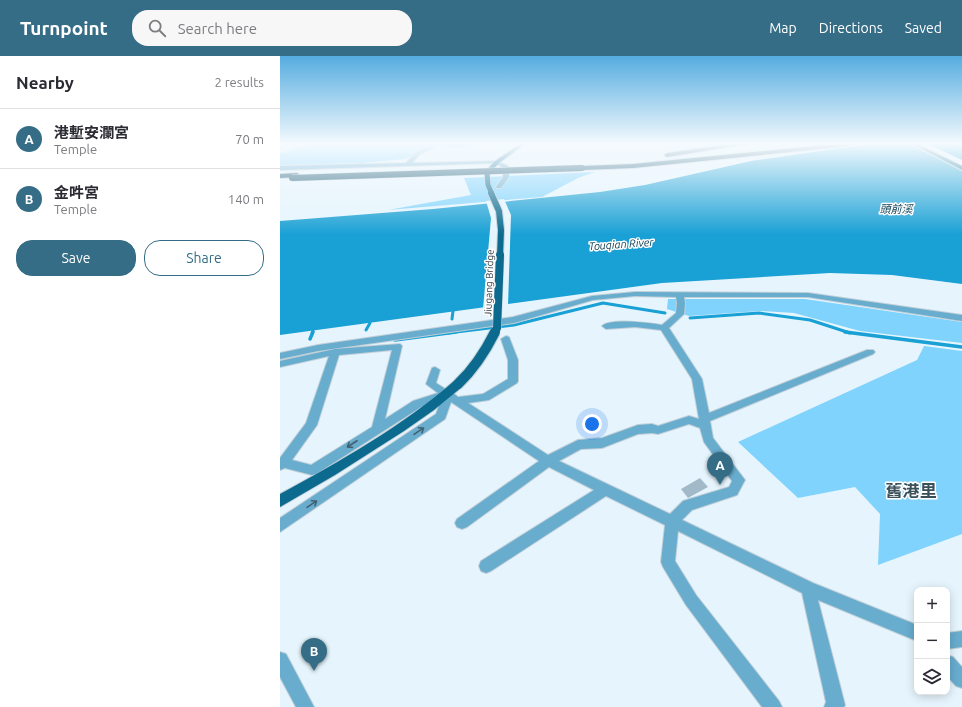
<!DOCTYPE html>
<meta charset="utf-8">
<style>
:root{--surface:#fff;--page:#f7f7f7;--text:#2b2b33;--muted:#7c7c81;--line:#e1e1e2;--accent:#356d87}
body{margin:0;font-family:Ubuntu,"Noto Sans TC",sans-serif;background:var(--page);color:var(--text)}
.controls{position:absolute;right:12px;bottom:12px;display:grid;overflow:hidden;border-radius:8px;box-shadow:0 2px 10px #0003}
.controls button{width:36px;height:36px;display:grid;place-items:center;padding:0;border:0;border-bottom:1px solid var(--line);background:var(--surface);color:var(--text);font:20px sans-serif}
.you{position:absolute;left:312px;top:368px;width:14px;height:14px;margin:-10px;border:3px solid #fff;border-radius:50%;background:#1a73e8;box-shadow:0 0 0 6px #1a73e833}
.badge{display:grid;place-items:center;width:26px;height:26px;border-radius:50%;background:var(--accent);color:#fff;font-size:13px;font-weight:700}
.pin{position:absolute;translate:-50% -33px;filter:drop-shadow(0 1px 2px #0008)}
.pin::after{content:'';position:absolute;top:21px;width:14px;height:12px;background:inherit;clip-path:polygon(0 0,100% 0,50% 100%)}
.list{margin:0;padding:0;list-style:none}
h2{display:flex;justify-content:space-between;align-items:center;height:52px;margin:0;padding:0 16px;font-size:17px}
h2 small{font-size:13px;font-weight:400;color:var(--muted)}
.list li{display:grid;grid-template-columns:26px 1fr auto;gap:12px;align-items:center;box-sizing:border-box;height:60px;padding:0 16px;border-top:1px solid var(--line)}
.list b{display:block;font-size:15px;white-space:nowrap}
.list p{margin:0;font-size:13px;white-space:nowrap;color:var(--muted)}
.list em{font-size:13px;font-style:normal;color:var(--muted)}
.actions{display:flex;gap:8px;padding:12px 16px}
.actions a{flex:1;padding:9px 0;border:1px solid var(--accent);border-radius:16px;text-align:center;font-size:14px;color:var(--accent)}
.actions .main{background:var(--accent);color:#fff}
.icon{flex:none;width:22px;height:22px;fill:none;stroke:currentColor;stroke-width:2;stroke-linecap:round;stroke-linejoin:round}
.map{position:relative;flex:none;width:682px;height:651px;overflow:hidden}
header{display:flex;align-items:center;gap:24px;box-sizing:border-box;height:56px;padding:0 20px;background:var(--accent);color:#fff}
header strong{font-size:19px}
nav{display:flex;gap:22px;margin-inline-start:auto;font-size:14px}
.search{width:280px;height:36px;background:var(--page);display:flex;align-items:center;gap:10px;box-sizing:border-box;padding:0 14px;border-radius:16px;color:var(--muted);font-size:15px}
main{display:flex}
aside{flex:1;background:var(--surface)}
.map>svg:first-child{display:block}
.green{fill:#80d3fc}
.water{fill:#19a0d4}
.pier{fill:#e6f5fd}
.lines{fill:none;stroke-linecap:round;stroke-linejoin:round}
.stream-far1{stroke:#19a0d4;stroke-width:3}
.stream{stroke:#19a0d4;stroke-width:3.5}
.building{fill:#a2bac7}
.minor-casing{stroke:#c1cfd7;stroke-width:2}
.major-casing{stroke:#c1cfd7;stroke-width:2}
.highway-casing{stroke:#c1cfd7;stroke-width:2}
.minor{fill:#68acce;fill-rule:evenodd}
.major{fill:#0b6a8e;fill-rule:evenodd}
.highway{fill:#10516c;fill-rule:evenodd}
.major-bridge-far3-casing{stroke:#c1cfd7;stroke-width:6;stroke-linecap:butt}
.major-bridge-far2-casing{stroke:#c1cfd7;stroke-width:8;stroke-linecap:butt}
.major-bridge-far1-casing{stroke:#c1cfd7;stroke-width:9;stroke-linecap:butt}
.major-bridge-casing{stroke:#c1cfd7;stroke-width:12;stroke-linecap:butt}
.highway-bridge-casing{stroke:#c1cfd7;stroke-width:7;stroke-linecap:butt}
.major-bridge-far3{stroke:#0b6a8e;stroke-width:5}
.major-bridge-far2{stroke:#0b6a8e;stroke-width:6}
.major-bridge-far1{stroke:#0b6a8e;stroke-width:8}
.major-bridge{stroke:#0b6a8e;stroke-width:10}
.highway-bridge{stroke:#10516c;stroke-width:6}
.oneway{stroke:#426170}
.labels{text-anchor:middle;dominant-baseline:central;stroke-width:3;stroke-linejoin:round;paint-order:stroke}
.far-street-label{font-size:10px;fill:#2e383e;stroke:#fff}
.far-water-label{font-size:11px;font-style:italic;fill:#0d4056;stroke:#fff}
.near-quarter-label{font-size:17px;font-weight:bold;fill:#3a505b;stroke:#fff}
</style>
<header>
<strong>Turnpoint</strong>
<div class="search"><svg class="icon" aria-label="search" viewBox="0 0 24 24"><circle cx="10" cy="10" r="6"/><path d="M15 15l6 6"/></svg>Search here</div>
<nav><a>Map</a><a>Directions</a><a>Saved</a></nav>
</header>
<main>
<aside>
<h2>Nearby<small>2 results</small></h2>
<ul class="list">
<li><span class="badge">A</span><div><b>港塹安瀾宮</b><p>Temple</p></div><em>70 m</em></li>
<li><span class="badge">B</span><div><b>金吽宮</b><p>Temple</p></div><em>140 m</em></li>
</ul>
<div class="actions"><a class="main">Save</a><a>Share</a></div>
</aside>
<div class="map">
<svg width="682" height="651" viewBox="0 0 682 651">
<rect width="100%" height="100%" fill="#e6f5fd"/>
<g class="green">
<polygon points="32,88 196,88 179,92 158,90 125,103 82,107 0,109 0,97"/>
<polygon points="315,116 298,122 262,141 108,154 191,139 184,122"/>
<polygon points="388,243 525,243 682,266 682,287 580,275 514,257 480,255 409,260 387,253"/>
<polygon points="644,290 682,295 682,478 598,509 600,458 575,431 518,442 458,386 637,304"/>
</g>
<polygon class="water" points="588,88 682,88 682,228 612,219 550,217 382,227 0,279 0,165 153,153 320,136 365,129 471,105"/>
<g class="pier">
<polygon points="629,88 648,88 682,104 682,114"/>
<polygon points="224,143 231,159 228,250 203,253 211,162 206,145"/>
</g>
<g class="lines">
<g class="stream-far1">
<polyline points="410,262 479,257 530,264 570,277"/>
<polyline points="172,263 173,255"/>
<polyline points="86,274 90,267"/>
<polyline points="32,277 33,275"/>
<polyline points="168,277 234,269 323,247 385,257"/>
</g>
<g class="stream">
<polyline points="565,276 682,291"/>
<polyline points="30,283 33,276"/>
<polyline points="115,284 176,276"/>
</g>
</g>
<polygon class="building" points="420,422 428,431 408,442 401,433"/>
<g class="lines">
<g class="minor-casing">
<g id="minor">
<polygon points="149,88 153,88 152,93 140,98 132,107 217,105 228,110 229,121 221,132 217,132 216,131 223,121 223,112 216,107 0,114 0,110 126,107 136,96 148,91"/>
<path d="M355 236 528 237 682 259V265L528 241H404L405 247 404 258 389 272 422 323 429 357 587 294H593L595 296 593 298 430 365 433 382 465 424 457 439 412 454 402 464 533 527 637 569V585L538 544 565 649 564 651H544L546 646 522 537 398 475 395 505 416 539 499 645 502 651H482L406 549 383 511 381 506 385 469 326 440 211 515 206 517 201 515 199 510 201 505 314 434 269 411 187 471 182 473 177 471 175 467 177 463 259 405 171 346 165 363 0 476V462L156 358 161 344 141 351 36 418 32 419 5 412 0 414V402L26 367 49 300 0 311V305L55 293 120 288 122 290 105 363 133 345 158 337 146 328 152 312 155 311 160 314 156 327 167 334H172L173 337 178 341 203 338 228 323V304L221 283 226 280 229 281 238 304V325L237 327 209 344 188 347 268 399 298 384 322 382 358 369 372 368 378 370 409 360 419 363 412 323 381 274 355 271 326 273 322 270C330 262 370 267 382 269L396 257 397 247 396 241 355 240 313 244 234 267 38 295 0 303V297L38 289 233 261 312 240ZM112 294 92 371 31 409 12 404 37 369 59 299ZM409 368 420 372 424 386 452 425 449 431 403 445 390 458 279 405 301 393 322 392 358 378 372 377 378 378Z"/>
<polygon points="682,575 682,591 667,593 667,577"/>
<polygon points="0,596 6,598 34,651 16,651 0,621"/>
<polygon points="667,599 673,601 682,611 682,632 676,630 667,620"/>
</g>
</g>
<g class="major-casing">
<g id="major">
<polygon points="240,88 245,88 219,107 209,118 205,118 205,116 215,105"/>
<polygon points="632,88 637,88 682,110 682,114"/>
<path d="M178 324 182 325 183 328 182 331 154 354 124 375 55 419 0 451V438C59 406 124 369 174 325Z"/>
</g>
</g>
<g class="highway-casing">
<g id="highway">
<polygon points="453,88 467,88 387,101 384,99 387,97"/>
<polygon points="554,88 572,88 569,90 353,112 302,114 299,112 302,110 353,108"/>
<polygon points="0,118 17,117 20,119 17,121 0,122"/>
</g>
</g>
<use href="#minor" class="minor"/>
<use href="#major" class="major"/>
<use href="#highway" class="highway"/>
<g class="major-bridge-far3-casing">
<polyline id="major-bridge-far3" points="207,117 208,129 212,138"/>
</g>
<g class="major-bridge-far2-casing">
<polyline id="major-bridge-far2" points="211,137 219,155 221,174 220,200"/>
</g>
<g class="major-bridge-far1-casing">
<polyline id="major-bridge-far1" points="214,277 217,272 220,199"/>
</g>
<g class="major-bridge-casing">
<path id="major-bridge" d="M178 328C194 313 205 296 215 276"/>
</g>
<g class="highway-bridge-casing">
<polyline id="highway-bridge" points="12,122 302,112"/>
</g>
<use href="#major-bridge-far3" class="major-bridge-far3"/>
<use href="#major-bridge-far2" class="major-bridge-far2"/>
<use href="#major-bridge-far1" class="major-bridge-far1"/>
<use href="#major-bridge" class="major-bridge"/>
<use href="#highway-bridge" class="highway-bridge"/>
</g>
<defs><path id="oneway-shaft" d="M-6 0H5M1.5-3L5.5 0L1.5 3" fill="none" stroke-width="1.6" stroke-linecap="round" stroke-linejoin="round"/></defs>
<g class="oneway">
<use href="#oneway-shaft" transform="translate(139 375) rotate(-34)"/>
<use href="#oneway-shaft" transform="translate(72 388) rotate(147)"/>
<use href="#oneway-shaft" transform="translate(32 448) rotate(-34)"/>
</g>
<linearGradient id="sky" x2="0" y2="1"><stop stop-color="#55ace0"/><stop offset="0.49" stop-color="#f4fafe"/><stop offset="1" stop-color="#f4fafe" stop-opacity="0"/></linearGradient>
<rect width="682" height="179" fill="url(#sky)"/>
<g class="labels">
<g class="far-street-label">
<text transform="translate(209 227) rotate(-88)">Jiugang Bridge</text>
</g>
<g class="far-water-label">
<text x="616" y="153">頭前溪</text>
<text transform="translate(341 188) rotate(-4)">Touqian River</text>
</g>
<g class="near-quarter-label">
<text x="631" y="434">舊港里</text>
</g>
</g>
</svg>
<div class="controls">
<button>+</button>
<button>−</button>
<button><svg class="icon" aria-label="layers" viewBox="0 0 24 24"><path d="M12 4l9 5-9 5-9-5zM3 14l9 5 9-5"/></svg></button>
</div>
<div class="you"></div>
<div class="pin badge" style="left:440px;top:429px">A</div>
<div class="pin badge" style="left:34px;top:615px">B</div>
</div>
</main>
